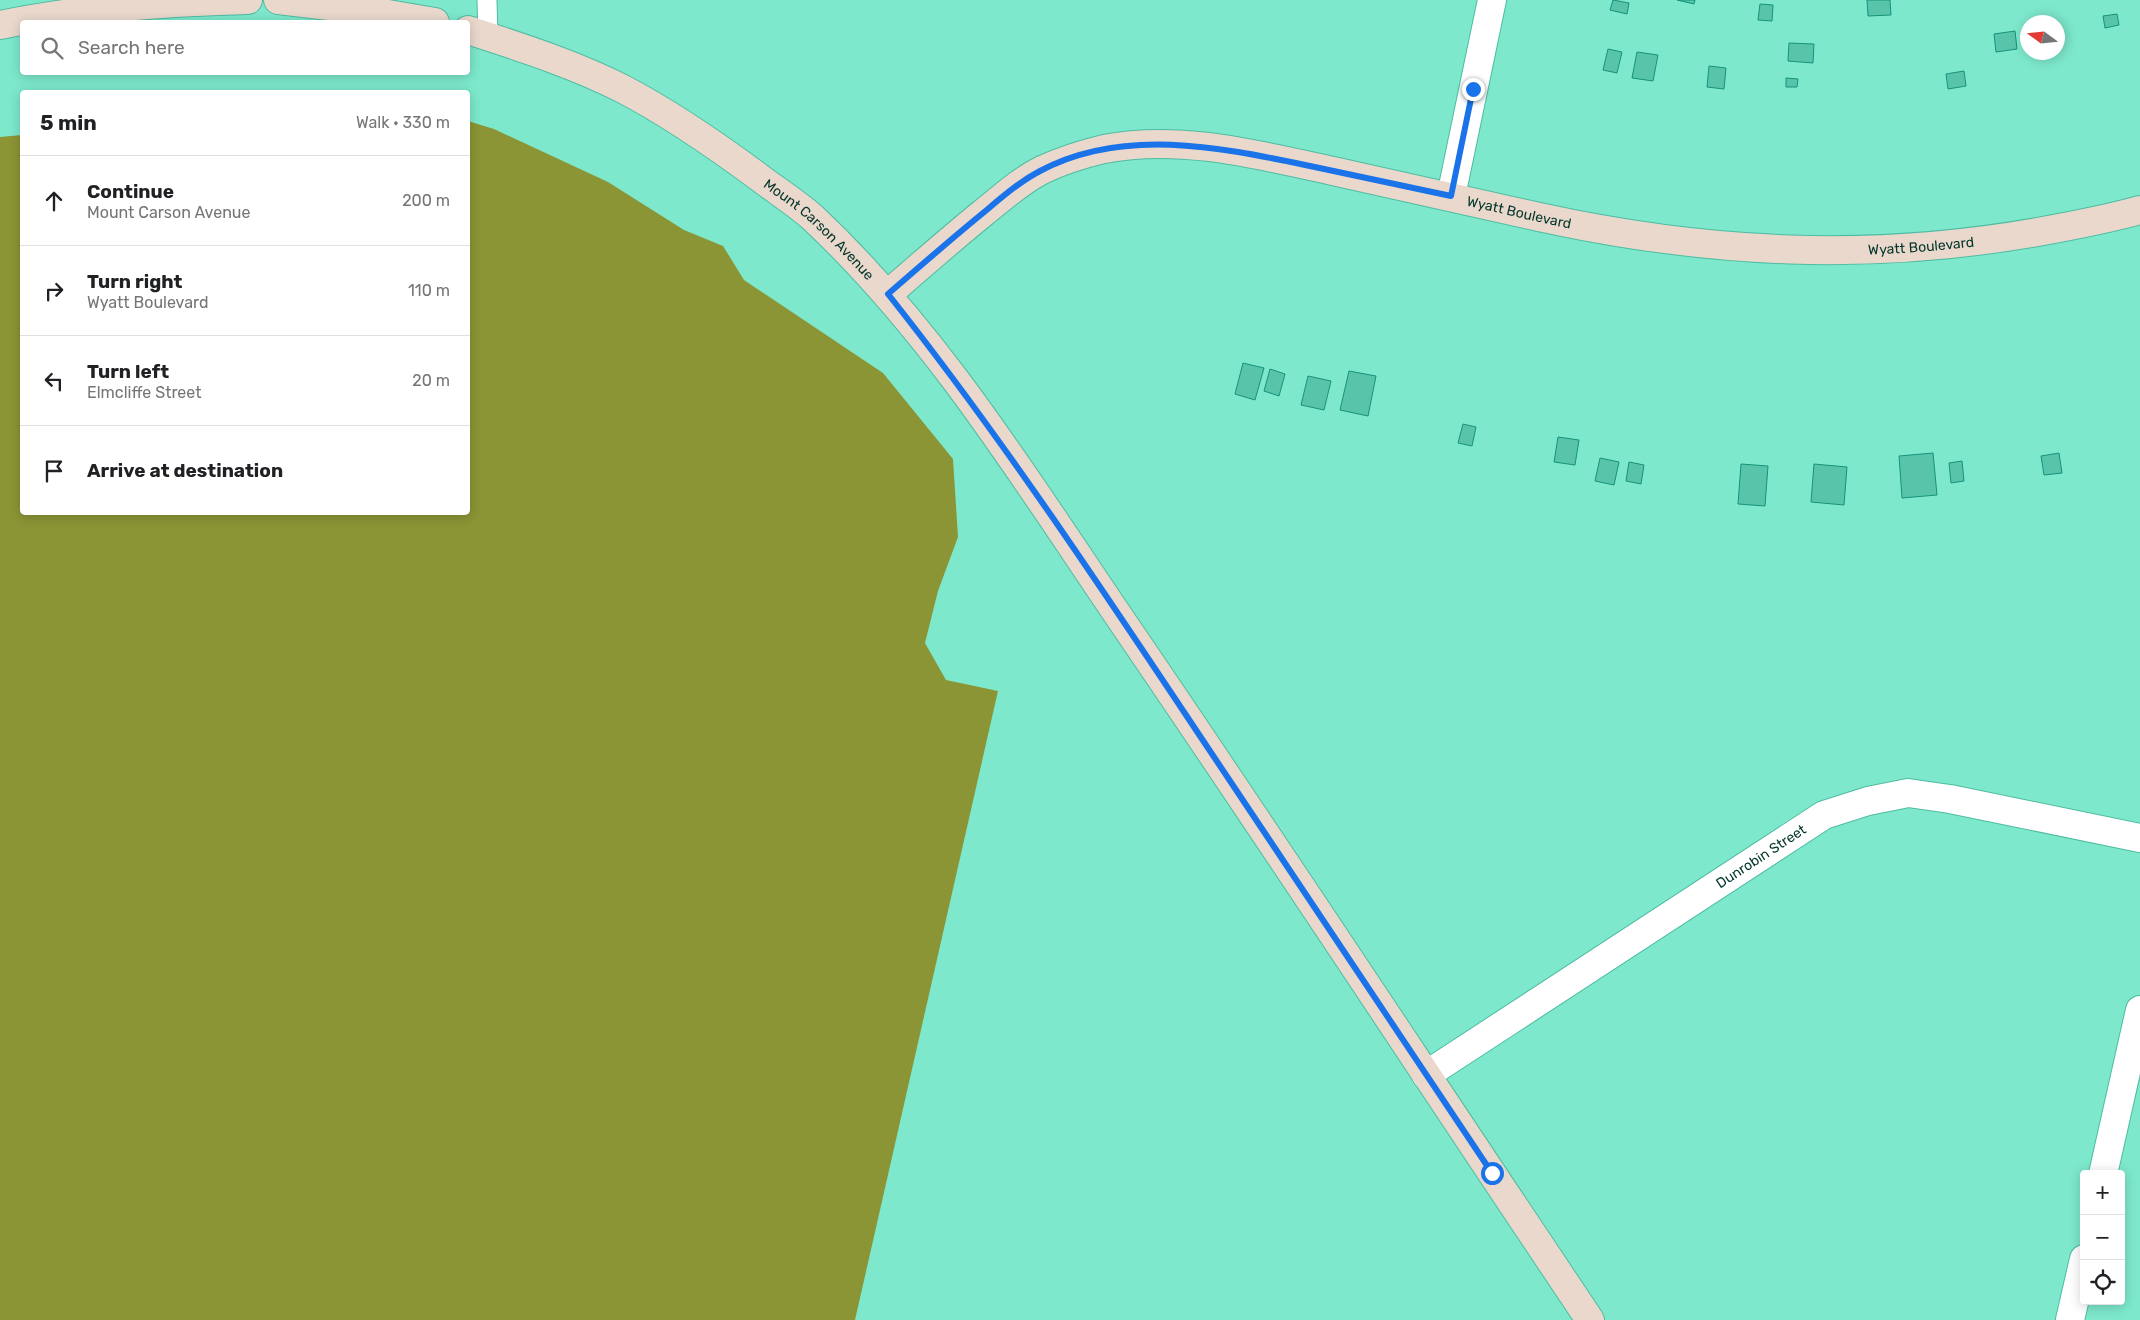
<!DOCTYPE html>
<meta charset="utf-8">
<style>
:root{--surface:#fff;--page:#f6f6f6;--text:#202124;--muted:#757577;--line:#e0e0e0}
body{margin:0;font-family:Rubik,sans-serif;background:var(--page);color:var(--text)}
.controls{position:absolute;right:15px;bottom:15px;display:grid;overflow:hidden;border-radius:5px;box-shadow:0 2px 12px #0003}
.controls button{width:45px;height:45px;display:grid;place-items:center;padding:0;border:0;border-bottom:1px solid var(--line);background:var(--surface);color:var(--text);font:25px sans-serif}
.compass{position:absolute;left:2020px;top:15px;width:45px;height:45px;border-radius:50%;background:var(--surface);box-shadow:0 2px 12px #0003;rotate:285deg}
.stop{position:absolute;width:15px;height:15px;margin:-11px;border:4px solid #1a73e8;border-radius:50%;background:#fff}
.stop.end{background:#1a73e8;border-color:#fff;box-shadow:0 1px 5px #0008}
.list{margin:0;padding:0;list-style:none}
h2{display:flex;justify-content:space-between;align-items:center;height:65px;margin:0;padding:0 20px;font-size:21px}
h2 small{font-size:16px;font-weight:400;color:var(--muted)}
.list li{display:grid;grid-template-columns:32px 1fr auto;gap:15px;align-items:center;box-sizing:border-box;height:90px;padding:0 20px;border-top:1px solid var(--line)}
.list b{display:block;font-size:19px;white-space:nowrap}
.list p{margin:0;font-size:16px;white-space:nowrap;color:var(--muted)}
.list em{font-size:16px;font-style:normal;color:var(--muted)}
.icon{flex:none;width:28px;height:28px;fill:none;stroke:currentColor;stroke-width:2;stroke-linecap:round;stroke-linejoin:round}
.map{position:relative;flex:none;width:2140px;height:1320px;overflow:hidden}
.search{position:absolute;background:var(--surface);box-shadow:0 2px 12px #0003;left:20px;top:20px;width:450px;height:55px;display:flex;align-items:center;gap:12px;box-sizing:border-box;padding:0 18px;border-radius:5px;color:var(--muted);font-size:19px}
.panel{position:absolute;background:var(--surface);box-shadow:0 2px 12px #0003;left:20px;top:90px;width:450px;height:425px;border-radius:5px}
.map>svg:first-child{display:block}
.forest{fill:#8b9535}
.building{fill:#58c4aa;stroke:#15937a}
.lines{fill:none;stroke-linecap:round;stroke-linejoin:round}
.lane-casing{stroke:#4ebca2;stroke-width:21}
.street-casing{stroke:#4ebca2;stroke-width:30}
.secondary-casing{stroke:#4ebca2;stroke-width:30}
.lane{stroke:#fff;stroke-width:19}
.street{stroke:#fff;stroke-width:28}
.secondary{stroke:#ead8cc;stroke-width:28}
.route{stroke:#1a73e8;stroke-width:6}
.labels{text-anchor:middle;dominant-baseline:central;stroke-width:4;stroke-linejoin:round;paint-order:stroke}
.street-label{font-size:14px;fill:#02352b;stroke:#7de8cc}
</style>
<div class="map">
<svg width="2140" height="1320" viewBox="0 0 2140 1320">
<rect width="100%" height="100%" fill="#7de8cc"/>
<g class="forest">
<polygon points="353,90 370,92 268,92"/>
<polygon points="468,121 494,129 608,182 684,230 723,246 744,280 883,373 953,459 958,537 938,591 925,643 946,680 998,691 855,1320 0,1320 0,137 22,135 22,512 468,512"/>
</g>
<g class="building">
<polygon points="1613,0 1629,3 1627,14 1610,10"/>
<polygon points="1677,0 1695,0 1694,4"/>
<polygon points="1867,0 1890,0 1891,15 1868,16"/>
<polygon points="1760,4 1773,5 1772,21 1758,20"/>
<polygon points="2117,14 2119,25 2105,28 2103,16"/>
<polygon points="2015,31 2017,49 1996,52 1994,34"/>
<polygon points="1789,43 1814,44 1813,63 1788,61"/>
<polygon points="1608,49 1622,52 1617,73 1603,70"/>
<polygon points="1637,52 1658,55 1653,81 1632,78"/>
<polygon points="1709,66 1726,68 1724,89 1707,87"/>
<polygon points="1964,71 1966,86 1948,89 1946,74"/>
<polygon points="1786,78 1798,79 1797,87 1786,87"/>
<polygon points="1243,363 1264,368 1255,400 1235,394"/>
<polygon points="1270,369 1285,374 1279,396 1264,391"/>
<polygon points="1349,371 1376,376 1368,416 1340,410"/>
<polygon points="1308,376 1331,381 1324,410 1301,405"/>
<polygon points="1463,424 1476,427 1472,446 1458,443"/>
<polygon points="1558,437 1579,440 1575,465 1554,462"/>
<polygon points="1933,453 1937,495 1902,498 1899,456"/>
<polygon points="2059,453 2062,473 2044,475 2041,456"/>
<polygon points="1600,458 1619,462 1614,485 1595,481"/>
<polygon points="1962,461 1964,481 1951,483 1949,463"/>
<polygon points="1629,462 1644,465 1641,484 1626,481"/>
<polygon points="1741,464 1768,466 1765,506 1738,504"/>
<polygon points="1814,464 1847,467 1844,505 1811,502"/>
</g>
<g class="lines">
<g class="lane-casing">
<polyline id="lane" points="487,0 488,37"/>
</g>
<g class="street-casing">
<g id="street">
<polyline points="1451,196 1492,0"/>
<path id="s1" d="M1426 1075 1824 815 1868 801 1908 793 1950 799 2140 838"/>
<polyline points="2103,1174 2140,1010"/>
<polyline points="2070,1320 2084,1259"/>
</g>
</g>
<g class="secondary-casing">
<g id="secondary">
<polyline points="278,0 364,10 435,22"/>
<path d="M0 25C82 8 165 2 248 0"/>
<path id="s2" d="M468 30C520 47 574 64 623 89 669 113 714 144 756 175 774 189 795 202 812 217 938 335 1029 485 1126 627 1283 857 1435 1089 1590 1320"/>
<path id="s3" d="M888 294C919 267 951 239 983 213 1002 198 1020 181 1042 170 1061 161 1083 154 1104 149 1180 134 1259 155 1333 171 1401 186 1470 201 1539 217 1708 254 1872 262 2043 231 2076 225 2108 219 2140 210"/>
</g>
</g>
<use href="#lane" class="lane"/>
<use href="#street" class="street"/>
<use href="#secondary" class="secondary"/>
</g>
<g class="lines">
<path class="route" d="M1473 89 1451 196C1404 186 1357 176 1310 166 1223 148 1124 126 1040 171 1019 182 1001 198 983 213 950 240 919 267 888 294 1000 435 1100 586 1200 736 1297 882 1395 1027 1492 1173"/>
</g>
<g class="labels">
<g class="street-label">
<text stroke="none"><textPath href="#s3" startOffset="686">Wyatt Boulevard</textPath></text>
<text stroke="none"><textPath href="#s2" startOffset="408">Mount Carson Avenue</textPath></text>
<text stroke="none"><textPath href="#s3" startOffset="1091">Wyatt Boulevard</textPath></text>
<text stroke="none"><textPath href="#s1" startOffset="400">Dunrobin Street</textPath></text>
</g>
</g>
</svg>
<div class="controls">
<button>+</button>
<button>−</button>
<button><svg class="icon" aria-label="locate" viewBox="0 0 24 24"><circle cx="12" cy="12" r="6"/><path d="M12 2v4M12 18v4M2 12h4M18 12h4"/></svg></button>
</div>
<svg class="compass" viewBox="-18 -18 36 36"><path d="M0-13l5 13h-10z" fill="#e53935"/><path d="M0 13l5-13h-10z" fill="#757577"/></svg>
<div class="stop" style="left:1492px;top:1173px"></div>
<div class="stop end" style="left:1473px;top:89px"></div>
<div class="search"><svg class="icon" aria-label="search" viewBox="0 0 24 24"><circle cx="10" cy="10" r="6"/><path d="M15 15l6 6"/></svg>Search here</div>
<section class="panel">
<h2>5 min<small>Walk · 330 m</small></h2>
<ul class="list">
<li><svg class="icon" aria-label="ahead" viewBox="0 0 24 24"><path d="M12 20V5M6 11l6-6 6 6"/></svg><div><b>Continue</b><p>Mount Carson Avenue</p></div><em>200 m</em></li>
<li><svg class="icon" aria-label="right" viewBox="0 0 24 24"><path d="M7 20v-9h11M14 6l5 5-5 5"/></svg><div><b>Turn right</b><p>Wyatt Boulevard</p></div><em>110 m</em></li>
<li><svg class="icon" aria-label="left" viewBox="0 0 24 24"><path d="M17 20v-9H6M10 6l-5 5 5 5"/></svg><div><b>Turn left</b><p>Elmcliffe Street</p></div><em>20 m</em></li>
<li><svg class="icon" aria-label="arrive" viewBox="0 0 24 24"><path d="M6 21V4h12l-3 4 3 4H6"/></svg><div><b>Arrive at destination</b></div></li>
</ul>
</section>
</div>
